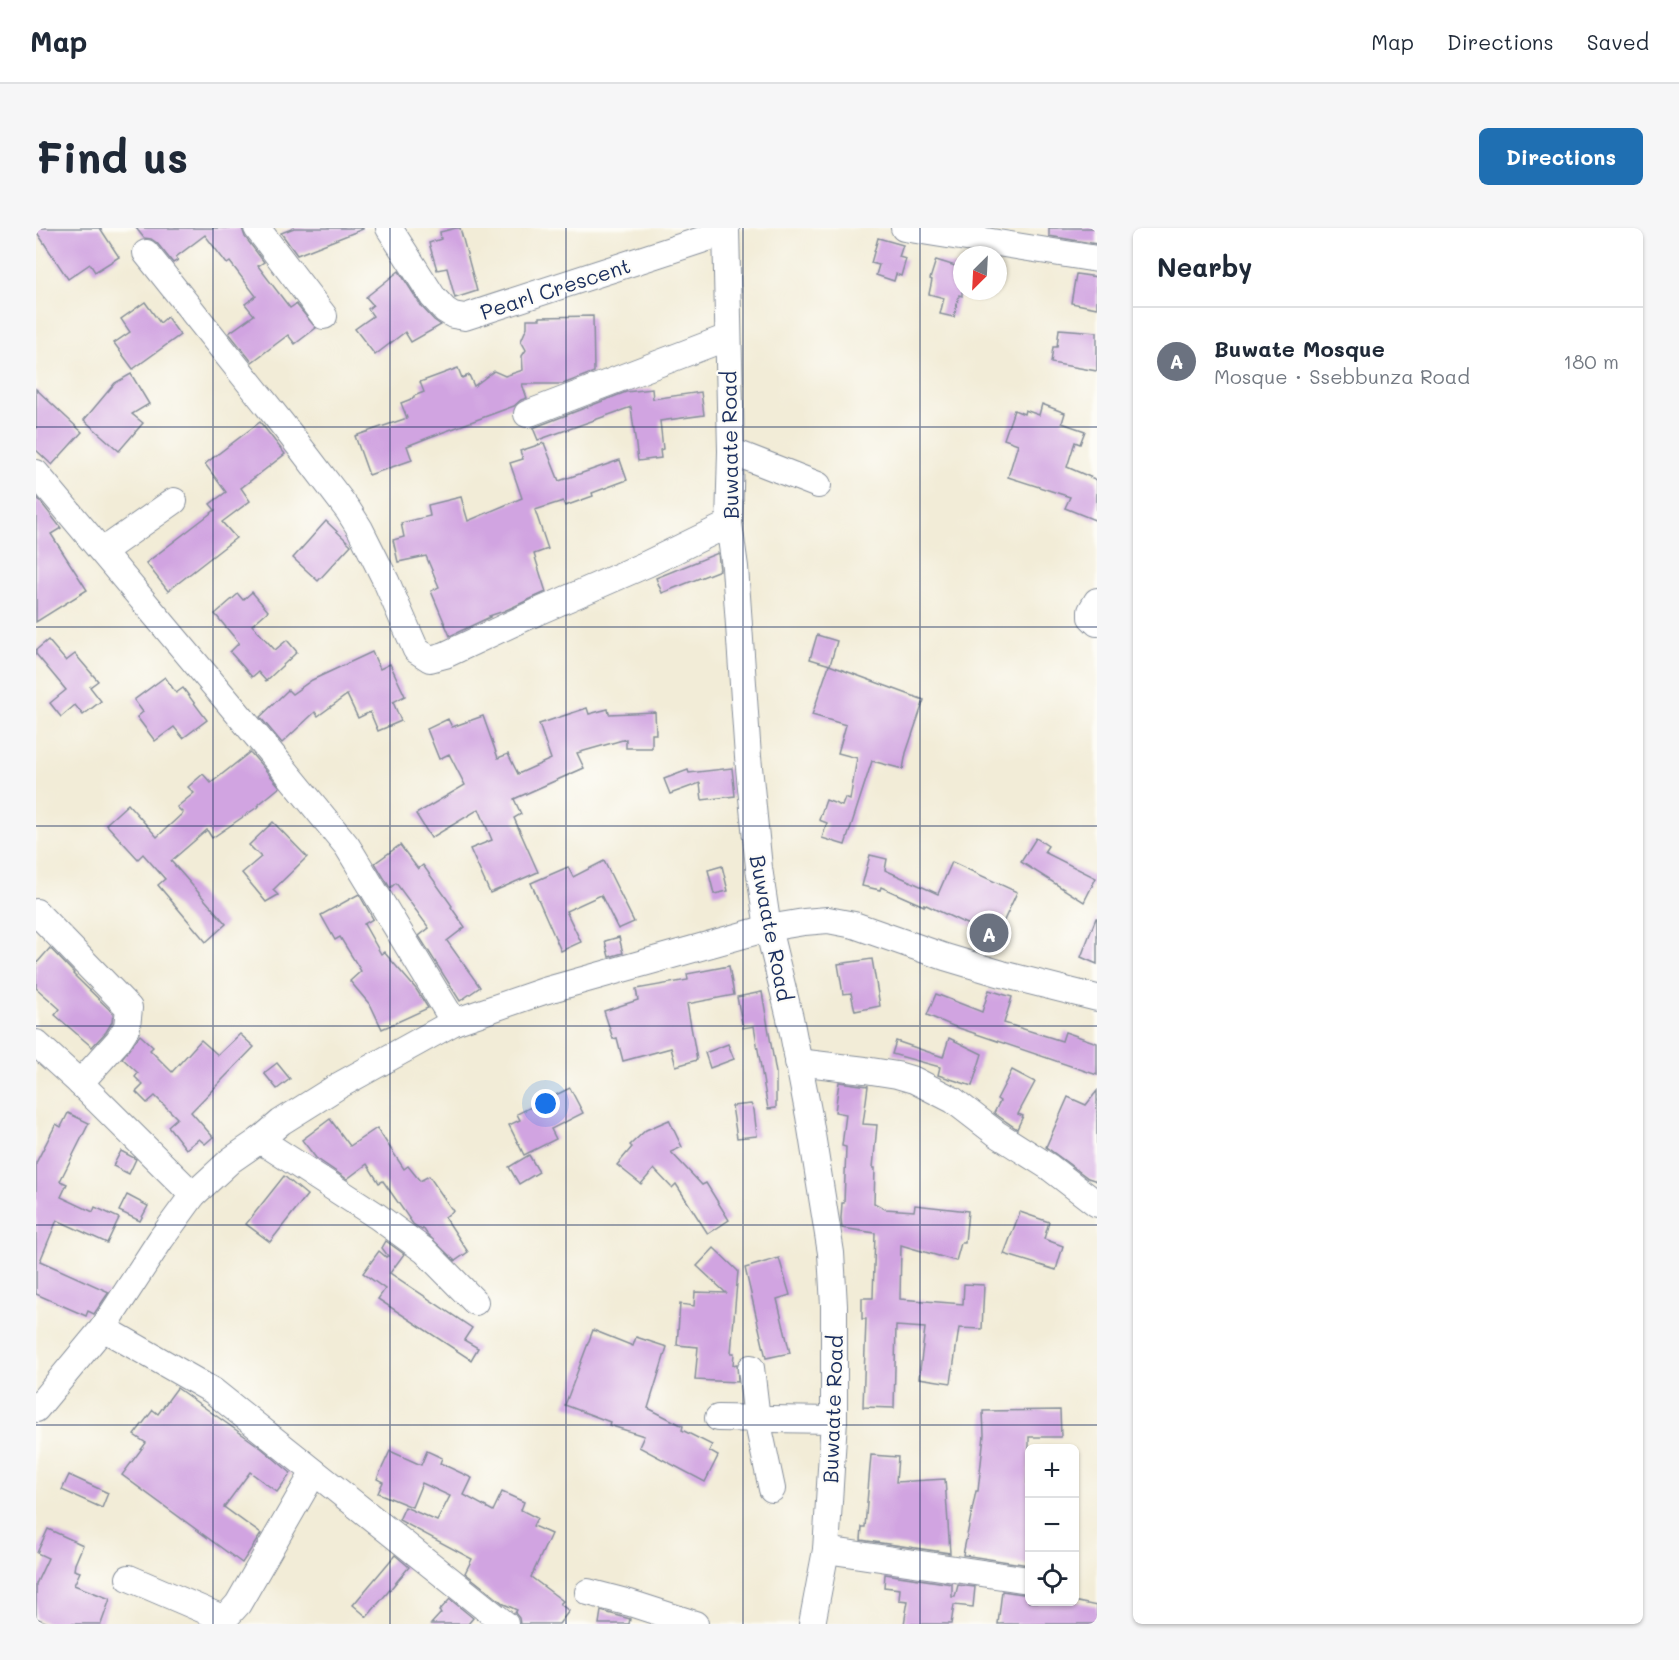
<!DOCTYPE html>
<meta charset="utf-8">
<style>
:root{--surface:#fff;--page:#f6f6f7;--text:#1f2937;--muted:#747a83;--line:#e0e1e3;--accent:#1f6fb2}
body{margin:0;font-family:Mali,sans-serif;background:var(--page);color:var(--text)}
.controls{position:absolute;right:18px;bottom:18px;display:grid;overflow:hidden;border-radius:9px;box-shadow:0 2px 4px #0004}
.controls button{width:54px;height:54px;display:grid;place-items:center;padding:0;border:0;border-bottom:2px solid var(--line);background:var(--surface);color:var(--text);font:30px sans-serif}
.compass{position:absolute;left:917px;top:18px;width:54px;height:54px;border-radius:50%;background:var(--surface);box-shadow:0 2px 4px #0004;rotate:204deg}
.you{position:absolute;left:510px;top:876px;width:21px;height:21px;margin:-15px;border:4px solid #fff;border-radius:50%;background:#1a73e8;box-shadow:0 0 0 9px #1a73e833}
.badge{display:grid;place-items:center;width:39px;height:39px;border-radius:50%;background:var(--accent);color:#fff;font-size:20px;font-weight:700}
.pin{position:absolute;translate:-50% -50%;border:3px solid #fff;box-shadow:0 2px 6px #0006}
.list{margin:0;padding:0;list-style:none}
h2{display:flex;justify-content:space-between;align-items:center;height:78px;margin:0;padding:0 24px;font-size:26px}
h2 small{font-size:20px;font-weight:400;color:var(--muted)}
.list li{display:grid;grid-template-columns:39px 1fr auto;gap:18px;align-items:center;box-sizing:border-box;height:108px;padding:0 24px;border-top:2px solid var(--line)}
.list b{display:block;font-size:22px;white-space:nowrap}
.list p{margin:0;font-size:20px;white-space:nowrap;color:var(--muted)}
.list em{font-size:20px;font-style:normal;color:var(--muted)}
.icon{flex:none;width:33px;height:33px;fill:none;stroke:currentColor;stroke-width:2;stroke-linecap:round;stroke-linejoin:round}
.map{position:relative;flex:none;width:1061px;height:1396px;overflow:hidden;border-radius:9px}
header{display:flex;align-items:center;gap:36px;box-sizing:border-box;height:84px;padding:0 30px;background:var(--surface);border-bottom:2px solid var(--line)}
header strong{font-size:28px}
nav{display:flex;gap:33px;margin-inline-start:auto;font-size:21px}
.intro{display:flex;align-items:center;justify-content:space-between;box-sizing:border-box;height:144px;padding:0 36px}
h1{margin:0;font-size:42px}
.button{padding:15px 27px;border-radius:9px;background:var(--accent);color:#fff;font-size:21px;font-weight:700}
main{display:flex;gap:36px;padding:0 36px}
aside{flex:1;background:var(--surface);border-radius:9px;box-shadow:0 2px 4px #0004}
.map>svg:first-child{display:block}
.building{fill:#d1a4e1}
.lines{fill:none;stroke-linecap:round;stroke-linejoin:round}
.minor-casing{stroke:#868e9a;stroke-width:28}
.minor{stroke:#fff;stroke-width:26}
.grid{fill:none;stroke:#1b2f5e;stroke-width:1.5;stroke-opacity:0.55}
.labels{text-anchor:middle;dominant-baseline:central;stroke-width:4.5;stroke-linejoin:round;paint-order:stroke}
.street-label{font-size:21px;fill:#1b2f5e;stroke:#fdfcf7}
</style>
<header>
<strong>Map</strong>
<nav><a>Map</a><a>Directions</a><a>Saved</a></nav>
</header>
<div class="intro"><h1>Find us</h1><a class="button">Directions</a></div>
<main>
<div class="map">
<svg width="1061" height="1396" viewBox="0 0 1061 1396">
<rect width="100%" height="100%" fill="#fdfcf7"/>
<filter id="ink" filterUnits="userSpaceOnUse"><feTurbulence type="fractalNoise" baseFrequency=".0167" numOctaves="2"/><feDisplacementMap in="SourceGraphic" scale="12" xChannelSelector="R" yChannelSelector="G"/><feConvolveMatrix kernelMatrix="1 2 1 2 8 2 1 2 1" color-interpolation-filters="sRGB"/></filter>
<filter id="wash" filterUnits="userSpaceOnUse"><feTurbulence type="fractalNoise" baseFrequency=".008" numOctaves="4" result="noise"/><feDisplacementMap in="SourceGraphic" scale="24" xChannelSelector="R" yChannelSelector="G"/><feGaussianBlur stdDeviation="1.35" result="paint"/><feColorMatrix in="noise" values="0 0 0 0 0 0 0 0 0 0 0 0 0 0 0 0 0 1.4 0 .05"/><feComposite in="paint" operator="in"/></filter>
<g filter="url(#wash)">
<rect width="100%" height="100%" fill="#f2ecd7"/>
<g id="blocks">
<g class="building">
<polygon points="0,0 64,0 83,29 59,44 54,36 32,51 0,3"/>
<polygon points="100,0 206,0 209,9 228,34 222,38 254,80 260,76 280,100 259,116 252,107 216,134 193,105 218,87 209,76 220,68 194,34 191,36 169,7 140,29 142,32 137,35 121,15 115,11 108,10"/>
<polygon points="258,0 327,0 327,1 261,27 245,5"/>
<polygon points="420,0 424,0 441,63 419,70 411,40 401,42 393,15 405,11 404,4"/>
<polygon points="1013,0 1061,0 1061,16 1013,8"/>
<polygon points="842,10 867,17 863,29 870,31 865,48 860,46 858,53 840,47 843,37 835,35"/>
<polygon points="900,32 926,40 926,68 923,67 918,89 904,86 908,70 893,66 896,52 894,51"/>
<polygon points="363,43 386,79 398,92 405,97 375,114 369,104 339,127 319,101 337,88 332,81 337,77 330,69"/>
<polygon points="1040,46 1061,49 1061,80 1035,75"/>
<polygon points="109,74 124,95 131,89 144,107 97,141 78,115 94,104 85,91"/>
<polygon points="557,88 558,144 527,156 486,156 491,170 485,172 478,178 394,209 371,218 376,232 333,247 319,208 371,190 365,175 378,170 378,168 388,164 384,154 422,140 426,150 433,147 438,158 458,143 469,148 487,142 486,128 490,122 485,113 491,99 491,91 504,91 504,89"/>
<polygon points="1023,101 1061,104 1061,143 1015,135 1017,119 1021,119"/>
<polygon points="95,146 113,176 96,186 107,195 83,223 48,192 79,155"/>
<polygon points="0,161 46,204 16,237 0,222"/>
<polygon points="616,161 617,171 665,164 668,187 624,193 627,221 624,222 625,230 602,233 595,179 502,212 497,200 590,164"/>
<polygon points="1006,176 1029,185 1026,195 1049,203 1044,216 1039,214 1031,239 1061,252 1061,293 1029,280 1034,269 972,249 982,216 968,211 978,182 988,186 989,182 1003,187"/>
<polygon points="224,194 249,226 205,260 214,273 186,294 200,310 132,363 110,335 179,282 174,276 190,264 169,236"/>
<polygon points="508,215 523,253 584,232 591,252 556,265 557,268 529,278 527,273 499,282 512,321 498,326 510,364 468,383 453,388 454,389 414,408 395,363 403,359 390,328 362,334 357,312 368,309 365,295 394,288 392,277 425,269 432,293 486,270 474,235 487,231 484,223"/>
<polygon points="0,268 25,300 15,306 51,362 0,394"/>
<polygon points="290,293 315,317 282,353 257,330"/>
<polygon points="682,325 684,342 626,365 620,350"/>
<polygon points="216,364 232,383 216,397 239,422 251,412 261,424 230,453 222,444 216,449 194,424 203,415 179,386 202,366 207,372"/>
<polygon points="781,407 801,413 794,437 774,431"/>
<polygon points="12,412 30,433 39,426 62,453 54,459 65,473 47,487 39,477 25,489 14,475 30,462 0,426 0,422"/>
<polygon points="336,424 344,441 354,436 369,468 357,474 365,493 342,503 334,484 322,490 311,467 282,488 279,484 246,515 224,489 252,462 256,466 276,452"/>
<polygon points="793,437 888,472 870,525 867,541 836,533 809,617 786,610 791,595 783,592 790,572 806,578 809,570 814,572 821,530 802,525 810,497 776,487"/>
<polygon points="129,449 140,465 147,460 171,492 147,510 138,499 119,513 101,489 107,484 98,472"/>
<polygon points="551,480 553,486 572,481 573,486 619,484 620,506 616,506 616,520 590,520 590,511 541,525 548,540 478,571 485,586 478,590 502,644 454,665 434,621 456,612 443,581 395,610 380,586 429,557 413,526 403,531 391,501 412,491 416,499 447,488 462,530 472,526 482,546 515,531 503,496"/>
<polygon points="214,524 244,559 222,577 223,578 176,610 171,602 135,633 190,696 170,714 122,657 129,651 107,626 102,631 70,596 92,576 121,609 147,585 141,579 158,565 152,559 167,546 175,555"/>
<polygon points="696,540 699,568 666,572 664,555 634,566 628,551 652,542 653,545"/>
<polygon points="237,594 271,629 237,662 242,667 230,674 206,645 225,629 213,617"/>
<polygon points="1000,610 1012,618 1008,624 1060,650 1048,674 985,634"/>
<polygon points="364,617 382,641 387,637 416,678 415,679 429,699 411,713 444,759 424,773 383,708 393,700 360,655 354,660 339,635"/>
<polygon points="834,627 851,631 849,642 902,666 916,634 981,664 960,710 888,676 888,678 845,659 844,662 826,658"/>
<polygon points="568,633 598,694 582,701 565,667 530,683 545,714 525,723 495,655 532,639 537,649"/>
<polygon points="686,638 692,663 678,666 672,642"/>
<polygon points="323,666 337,691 328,696 345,726 348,724 380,761 392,780 346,801 335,778 314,753 325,743 304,709 299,712 285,687"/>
<polygon points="1060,690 1061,690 1061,736 1045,729"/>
<polygon points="583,709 587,725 573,729 569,713"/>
<polygon points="14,720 38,745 37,746 77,785 76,794 70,804 56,819 19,787 24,781 0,760 0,736"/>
<polygon points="836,731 844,778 819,783 815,765 807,766 802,736"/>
<polygon points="693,738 698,767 651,776 661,832 640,838 635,820 587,833 581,810 577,811 568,783 602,772 600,761 652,752 651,746"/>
<polygon points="953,762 976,769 968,795 1026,813 1029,804 1061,815 1061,847 917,798 891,787 900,766 946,784"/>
<polygon points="726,764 740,845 740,880 732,881 718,798 707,800 701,769"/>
<polygon points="204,806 218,819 155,884 177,909 169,916 163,911 150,921 132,898 141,890 119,868 111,875 100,864 107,857 99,849 102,845 86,830 104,807 117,819 114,822 136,844 165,812 182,827"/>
<polygon points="913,810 946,826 936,858 902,847 904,839 856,826 860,813 907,829"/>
<polygon points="692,816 698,831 674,840 669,825"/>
<polygon points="241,835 254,851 241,861 228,845"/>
<polygon points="976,842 999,854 982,886 987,888 981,901 958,885 964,873 961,871"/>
<polygon points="803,854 832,858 827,896 841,897 837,940 839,940 838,975 849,981 878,983 879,977 932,983 929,1015 925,1015 920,1033 865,1017 864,1071 927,1076 928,1056 948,1057 946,1101 923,1100 915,1155 883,1150 889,1100 860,1098 858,1180 827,1179 830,1091 826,1091 826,1070 837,1070 839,1005 806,1000 805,990 806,975 808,975 810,919 806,918 810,886 799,884"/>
<polygon points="534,860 547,885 515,901 520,911 488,927 473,897 484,892 481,886"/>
<polygon points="1061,863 1061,953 1052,950 1010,919 1032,869 1050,877"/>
<polygon points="715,876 718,882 721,908 701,910 696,878"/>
<polygon points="32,885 53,895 24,953 31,956 25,969 57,984 59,979 83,990 71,1015 21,992 4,1033 73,1064 58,1086 52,1083 50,1088 0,1066 0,935 20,896 25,899"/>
<polygon points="294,891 314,918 341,900 368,941 372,938 384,953 393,948 417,983 409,989 432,1024 419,1033 391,1006 387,1000 386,1002 377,996 347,953 343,955 331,936 311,951 280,930 266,912"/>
<polygon points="633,892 646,919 635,924 666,957 670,955 693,992 672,1006 640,956 636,960 618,941 605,956 581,937 596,919 594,917 610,902"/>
<polygon points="85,923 100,931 93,946 77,938"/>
<polygon points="493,927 503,944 483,956 473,939"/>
<polygon points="248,948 271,967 234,1014 210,996"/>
<polygon points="91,967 112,978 104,993 83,983"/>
<polygon points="984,984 1013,994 1008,1011 1027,1018 1020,1042 968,1026"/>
<polygon points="350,1013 368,1026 354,1045 436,1100 428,1112 442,1120 435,1132 342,1071 349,1061 327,1045 343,1023 350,1029 352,1028 346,1020"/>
<polygon points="678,1020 702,1043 695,1125 698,1125 697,1137 701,1136 702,1154 659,1152 662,1119 641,1117 644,1076 658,1078 659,1064 690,1065 661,1038"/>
<polygon points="743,1030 754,1067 741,1071 754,1125 730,1130 709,1040"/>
<polygon points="557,1102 597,1118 600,1109 631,1119 612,1180 647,1198 646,1202 676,1217 673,1223 682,1228 669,1254 603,1219 608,1208 573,1197 574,1194 529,1177"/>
<polygon points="141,1160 224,1219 255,1245 241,1264 214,1244 188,1279 225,1306 206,1335 86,1247 110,1215 98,1207 117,1182 122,1186"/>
<polygon points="1024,1182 1025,1209 993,1209 993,1236 991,1255 993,1256 993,1337 927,1327 940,1263 942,1263 948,1207 947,1183"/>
<polygon points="354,1223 385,1237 391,1223 406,1230 404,1235 436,1250 428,1267 457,1283 466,1264 488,1274 485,1282 501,1290 497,1298 515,1306 495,1349 527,1373 524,1376 533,1383 523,1396 484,1396 483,1390 479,1385 481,1382 468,1376 429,1345 436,1331 363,1292 369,1279 401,1293 414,1268 386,1255 376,1279 342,1265 347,1254 341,1251"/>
<polygon points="835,1227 862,1229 860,1254 909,1251 914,1325 825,1312 826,1299 829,1299"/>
<polygon points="33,1247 72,1265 66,1280 26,1262"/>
<polygon points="12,1301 47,1317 39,1336 38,1342 44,1344 38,1357 74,1371 65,1396 14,1396 0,1390 0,1356 12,1330 1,1325"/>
<polygon points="359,1327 373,1339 331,1389 317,1377"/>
<polygon points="849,1346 916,1356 916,1369 919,1369 922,1357 939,1359 937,1379 918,1377 915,1396 868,1396 872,1373 863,1372 864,1361 848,1359"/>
<polygon points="966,1363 993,1367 993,1374 1042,1374 1061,1378 1061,1396 962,1396"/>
<polygon points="414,1371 437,1390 432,1396 395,1396 405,1385 403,1383"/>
<polygon points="565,1383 594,1391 593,1396 563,1396"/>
</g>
</g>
</g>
<g filter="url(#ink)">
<use href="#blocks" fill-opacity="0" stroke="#868e9a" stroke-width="1.5"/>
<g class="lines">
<g class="minor-casing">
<g id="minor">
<polyline points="221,0 288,88"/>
<polyline points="353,0 397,69 409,82 417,87 429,89 690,4"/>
<polyline points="690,0 695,223 693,296 699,339 712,529 723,640 732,700 754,790 773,888 795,1025 798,1078 798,1192 790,1322 776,1396"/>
<polyline points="868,0 1061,31"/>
<polyline points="110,25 254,206 312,282 324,301 350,353 380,422 394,431 409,427 501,384 611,336 693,296"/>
<polyline points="491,186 692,109"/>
<polyline points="695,223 782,257"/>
<polyline points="0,245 234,524 311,618 418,794"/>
<polyline points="67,323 138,273"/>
<polyline points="1061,373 1055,383 1055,389 1061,395"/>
<polyline points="0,684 93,780 91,799 82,813 44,855"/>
<polyline points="0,815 44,855 157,967"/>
<polyline points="762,834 829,842 861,847 878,852 917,872 961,906 1013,939 1061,976"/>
<polyline points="224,912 341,988 389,1023 439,1074"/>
<polyline points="67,1100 177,1163 469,1396"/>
<polyline points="715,1140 721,1191 736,1261"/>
<polyline points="0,1181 67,1100 125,1011 157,967 195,932 224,912 245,894 304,857 418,794 508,763 732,700 768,694 792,692 818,697 909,729 966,746 1061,770"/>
<polyline points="682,1190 798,1192"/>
<polyline points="790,1322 993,1352"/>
<polyline points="93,1350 184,1389 193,1386 202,1376 278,1244"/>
<polyline points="552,1364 594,1375 659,1396"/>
</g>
</g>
<use href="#minor" class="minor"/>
</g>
</g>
<path class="grid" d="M177 0V1396M354 0V1396M530 0V1396M707 0V1396M884 0V1396M0 199H1061M0 399H1061M0 598H1061M0 798H1061M0 997H1061M0 1197H1061"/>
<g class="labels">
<g class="street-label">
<text transform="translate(519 60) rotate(-18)">Pearl Crescent</text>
<text transform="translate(693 217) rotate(-91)">Buwaate Road</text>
<text transform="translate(736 700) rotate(79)">Buwaate Road</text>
<text transform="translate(796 1181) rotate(-88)">Buwaate Road</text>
</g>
</g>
</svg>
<div class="controls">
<button>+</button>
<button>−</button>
<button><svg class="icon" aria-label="locate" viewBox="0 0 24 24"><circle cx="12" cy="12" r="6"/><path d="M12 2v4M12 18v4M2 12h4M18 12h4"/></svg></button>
</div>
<svg class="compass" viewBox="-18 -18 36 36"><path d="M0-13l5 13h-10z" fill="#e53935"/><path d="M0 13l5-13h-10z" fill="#747a83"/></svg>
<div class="you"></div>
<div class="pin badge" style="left:953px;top:705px;background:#6b7280">A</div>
</div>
<aside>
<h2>Nearby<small></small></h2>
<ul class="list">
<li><span class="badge" style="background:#6b7280">A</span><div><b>Buwate Mosque</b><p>Mosque · Ssebbunza Road</p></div><em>180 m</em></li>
</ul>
</aside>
</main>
